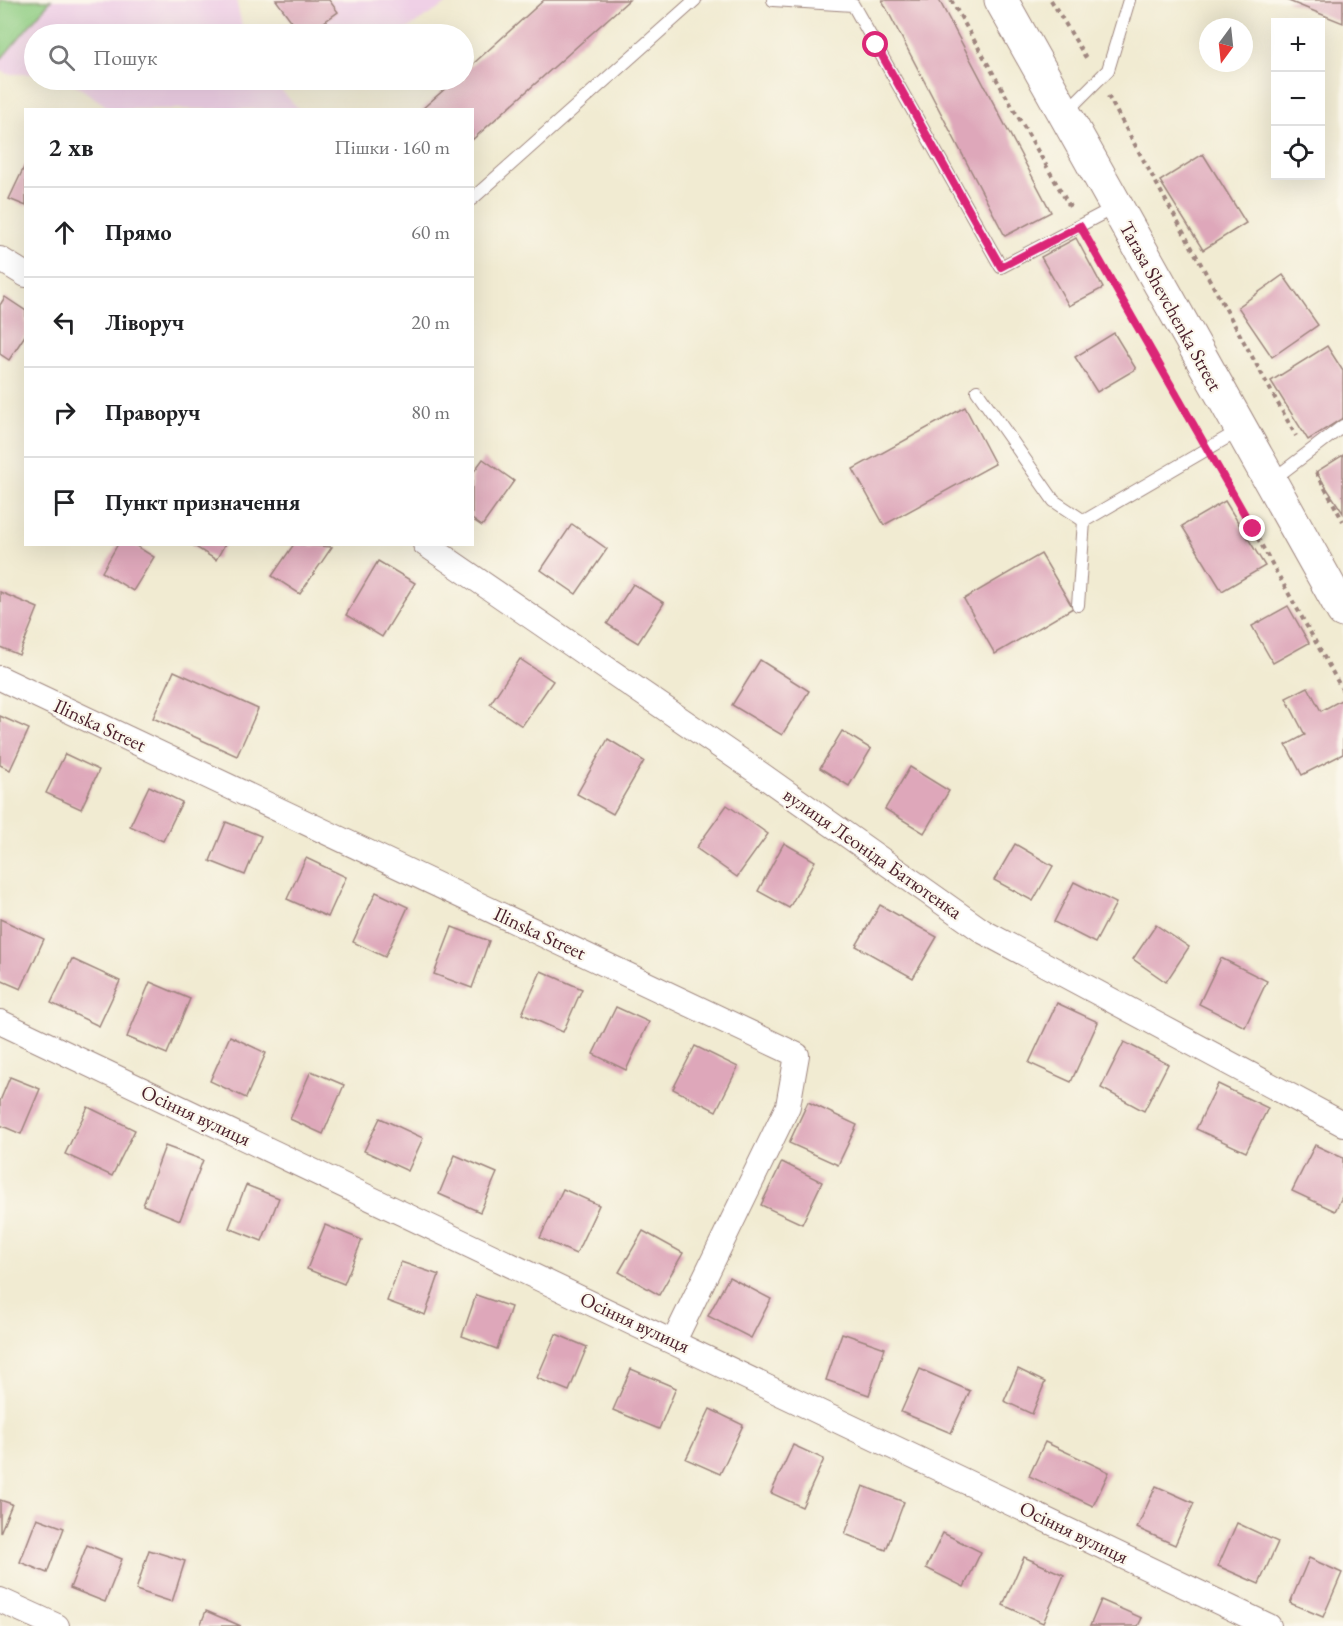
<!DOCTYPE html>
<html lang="uk">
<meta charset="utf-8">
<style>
:root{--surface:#fff;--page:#f2f2f2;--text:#202124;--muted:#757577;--line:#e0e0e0}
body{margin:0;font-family:"EB Garamond",serif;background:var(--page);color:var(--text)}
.controls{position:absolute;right:18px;top:18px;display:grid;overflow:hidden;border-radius:0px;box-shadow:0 6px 24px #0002}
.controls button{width:54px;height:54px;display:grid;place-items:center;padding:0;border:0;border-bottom:2px solid var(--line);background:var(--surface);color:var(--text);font:30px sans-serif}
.compass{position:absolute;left:1199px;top:18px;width:54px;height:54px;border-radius:50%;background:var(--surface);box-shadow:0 6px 24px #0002;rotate:195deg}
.stop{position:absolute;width:18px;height:18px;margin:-14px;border:4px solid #db2777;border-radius:50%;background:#fff}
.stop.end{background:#db2777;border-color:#fff;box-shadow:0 2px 6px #0008}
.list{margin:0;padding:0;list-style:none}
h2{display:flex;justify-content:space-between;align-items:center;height:78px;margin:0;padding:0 24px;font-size:26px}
h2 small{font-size:20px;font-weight:400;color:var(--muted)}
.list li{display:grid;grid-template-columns:39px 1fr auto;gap:18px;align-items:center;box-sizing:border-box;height:90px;padding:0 24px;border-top:2px solid var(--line)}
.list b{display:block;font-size:22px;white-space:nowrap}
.list em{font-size:20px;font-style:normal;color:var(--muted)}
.icon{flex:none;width:33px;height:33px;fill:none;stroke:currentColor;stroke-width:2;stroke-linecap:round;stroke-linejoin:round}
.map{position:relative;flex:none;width:1343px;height:1626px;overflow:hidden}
.search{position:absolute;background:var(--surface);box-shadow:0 6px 24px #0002;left:24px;top:24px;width:450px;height:66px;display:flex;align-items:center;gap:15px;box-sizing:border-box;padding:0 21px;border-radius:33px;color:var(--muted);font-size:22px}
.panel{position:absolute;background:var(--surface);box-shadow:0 6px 24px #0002;left:24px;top:108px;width:450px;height:438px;border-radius:0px}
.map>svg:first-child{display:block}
.built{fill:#efd0e6}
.green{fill:#90cd83;stroke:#6d7657;stroke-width:1.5}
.building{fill:#dea7ba}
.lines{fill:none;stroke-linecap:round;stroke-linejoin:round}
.lane-casing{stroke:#9e857e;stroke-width:14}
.street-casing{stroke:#9e857e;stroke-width:26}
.secondary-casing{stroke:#9e857e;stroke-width:35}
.path{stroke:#9e857e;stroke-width:4;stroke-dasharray:4.5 4.5;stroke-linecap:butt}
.lane{stroke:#fff;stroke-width:12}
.street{stroke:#fff;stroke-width:24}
.secondary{stroke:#fff;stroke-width:33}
.route{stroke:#db2777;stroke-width:8}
.labels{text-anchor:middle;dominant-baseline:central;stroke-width:4.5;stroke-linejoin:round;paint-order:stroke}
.street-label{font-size:20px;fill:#4a1f2b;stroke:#fbf7ec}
</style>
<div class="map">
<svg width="1343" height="1626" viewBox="0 0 1343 1626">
<rect width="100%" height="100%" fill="#fbf7ec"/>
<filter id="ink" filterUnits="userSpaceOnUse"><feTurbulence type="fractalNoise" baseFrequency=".0167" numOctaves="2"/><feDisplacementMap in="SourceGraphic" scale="12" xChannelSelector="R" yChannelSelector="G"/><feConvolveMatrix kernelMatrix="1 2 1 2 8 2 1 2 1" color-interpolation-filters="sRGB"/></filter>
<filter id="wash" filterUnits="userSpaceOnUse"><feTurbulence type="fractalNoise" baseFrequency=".008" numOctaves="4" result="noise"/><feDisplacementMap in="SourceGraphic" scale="24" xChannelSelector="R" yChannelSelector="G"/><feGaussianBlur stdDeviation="1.35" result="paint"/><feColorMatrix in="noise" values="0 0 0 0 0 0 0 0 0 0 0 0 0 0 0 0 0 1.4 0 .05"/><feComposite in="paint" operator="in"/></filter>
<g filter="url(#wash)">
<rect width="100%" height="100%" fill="#f1ebd2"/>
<g class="built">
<polygon points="0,0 236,0 244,34 34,34 34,74 7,74 0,70"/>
<polygon points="274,0 453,0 399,34 301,34"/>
<polygon points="68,80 271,80 299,109 111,109"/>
</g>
<polygon class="green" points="0,0 51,0 2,58 0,56"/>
<g id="blocks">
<g class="building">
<polygon points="276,0 329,0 338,12 307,34 301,34"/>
<polygon points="544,0 629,0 472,140 472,110 421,110 455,80 464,80 464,72"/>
<polygon points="882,0 939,0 1051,212 1005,236"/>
<polygon points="1286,0 1343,0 1343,23"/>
<polygon points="1203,154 1246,223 1203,250 1160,181"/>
<polygon points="26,163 26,206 9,199"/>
<polygon points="1076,238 1103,288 1069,306 1041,257"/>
<polygon points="1283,275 1318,325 1272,357 1238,307"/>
<polygon points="5,297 26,311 26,334 9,360 0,354 0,305"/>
<polygon points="1114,333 1136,369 1097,392 1075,357"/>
<polygon points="1327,346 1343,371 1343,418 1308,440 1271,381"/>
<polygon points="965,407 995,464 884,525 853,469"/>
<polygon points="1343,455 1343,513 1316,472"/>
<polygon points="483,459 514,481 482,526 472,519 472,474"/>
<polygon points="1225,501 1265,566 1222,591 1182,526"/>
<polygon points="572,524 607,549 576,594 541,570"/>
<polygon points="118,544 133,544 154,557 133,591 102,572"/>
<polygon points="191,544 225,544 216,560"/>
<polygon points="294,544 332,547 300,594 272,576"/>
<polygon points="1041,554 1073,608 995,654 964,599"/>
<polygon points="378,561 415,583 382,637 346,615"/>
<polygon points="633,584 664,603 638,643 607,624"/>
<polygon points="0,592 38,608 19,655 0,647"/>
<polygon points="1288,606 1309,643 1273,663 1252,626"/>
<polygon points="520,659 553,681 522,726 490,704"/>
<polygon points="760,660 809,691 782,735 732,705"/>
<polygon points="174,671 258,709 237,756 153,718"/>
<polygon points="1308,687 1321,711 1343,699 1343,754 1302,775 1286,745 1305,735 1286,698"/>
<polygon points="0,716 29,729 10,770 0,765"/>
<polygon points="842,731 871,749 849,786 820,768"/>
<polygon points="608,739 644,761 613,814 577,794"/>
<polygon points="65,754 99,770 81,809 46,793"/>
<polygon points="910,767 949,791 924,833 885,809"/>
<polygon points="149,786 182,802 163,841 130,826"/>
<polygon points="727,805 768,834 737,877 696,848"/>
<polygon points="226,822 261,836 245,875 210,861"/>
<polygon points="784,843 815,861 789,908 758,891"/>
<polygon points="1015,844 1053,866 1033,901 994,880"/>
<polygon points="306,858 346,877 328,917 287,899"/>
<polygon points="1074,882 1116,903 1095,943 1054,922"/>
<polygon points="376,892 408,907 385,957 353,942"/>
<polygon points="880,905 937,937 913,978 856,946"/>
<polygon points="0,919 44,939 21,989 0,980"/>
<polygon points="1156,925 1189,947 1166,982 1133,959"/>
<polygon points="452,927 489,941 472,988 434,974"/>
<polygon points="1221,958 1267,981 1245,1027 1199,1004"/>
<polygon points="72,959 120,981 99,1026 51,1003"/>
<polygon points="541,971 582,989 563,1032 522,1014"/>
<polygon points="150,982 190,999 167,1054 127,1037"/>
<polygon points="1057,1003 1098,1022 1071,1082 1029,1063"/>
<polygon points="616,1007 649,1022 626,1070 593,1054"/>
<polygon points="230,1036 266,1053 246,1098 210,1081"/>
<polygon points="1124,1042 1168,1064 1144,1111 1101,1088"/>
<polygon points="695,1046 738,1067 716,1111 673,1089"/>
<polygon points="311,1071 344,1085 323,1134 290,1119"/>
<polygon points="10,1077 40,1089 21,1134 0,1125 0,1101"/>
<polygon points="1218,1084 1268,1108 1246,1152 1196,1129"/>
<polygon points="808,1102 857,1125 838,1165 789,1143"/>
<polygon points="88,1107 135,1130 112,1176 65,1154"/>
<polygon points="380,1118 423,1138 408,1171 364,1151"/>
<polygon points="1315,1145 1343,1158 1343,1195 1335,1211 1292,1191"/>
<polygon points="165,1146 203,1160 180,1220 143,1205"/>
<polygon points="455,1155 497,1173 480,1212 439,1194"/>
<polygon points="782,1162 822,1182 802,1224 761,1205"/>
<polygon points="246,1185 279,1198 262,1241 229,1228"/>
<polygon points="563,1189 599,1205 576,1254 540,1238"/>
<polygon points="325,1225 362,1240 344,1284 307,1269"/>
<polygon points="643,1231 683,1253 659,1295 619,1272"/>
<polygon points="401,1262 439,1275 425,1315 387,1301"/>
<polygon points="729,1277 771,1299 751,1338 708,1316"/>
<polygon points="476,1295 511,1307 497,1349 462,1336"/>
<polygon points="842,1333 885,1348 869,1395 826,1380"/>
<polygon points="556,1334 587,1347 569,1391 537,1378"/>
<polygon points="631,1369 676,1388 659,1429 613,1410"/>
<polygon points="920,1369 970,1391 951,1433 901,1412"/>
<polygon points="1018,1369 1045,1382 1032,1414 1004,1401"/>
<polygon points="710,1409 743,1425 720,1474 686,1459"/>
<polygon points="1045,1442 1109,1472 1093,1506 1029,1476"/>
<polygon points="793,1445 824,1459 802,1507 771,1493"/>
<polygon points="863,1486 904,1502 886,1550 845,1534"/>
<polygon points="1156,1486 1194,1503 1175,1545 1137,1528"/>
<polygon points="0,1500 12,1504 0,1533"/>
<polygon points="37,1518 64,1528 47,1573 20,1562"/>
<polygon points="1237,1523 1278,1542 1259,1584 1218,1566"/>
<polygon points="943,1533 981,1552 964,1587 926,1568"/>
<polygon points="87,1545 122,1559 105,1602 70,1588"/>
<polygon points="149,1550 185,1561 172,1602 136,1590"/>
<polygon points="1024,1557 1064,1575 1043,1623 1003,1605"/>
<polygon points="1309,1558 1342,1573 1323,1617 1290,1603"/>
<polygon points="1101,1600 1142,1618 1138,1626 1090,1626"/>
<polygon points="206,1611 241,1626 200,1626"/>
</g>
</g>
</g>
<g filter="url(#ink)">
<use href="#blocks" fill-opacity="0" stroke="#9e857e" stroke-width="1.5"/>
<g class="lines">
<g class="lane-casing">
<g id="lane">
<polyline points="773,0 853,5 1001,267 1115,207"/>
<polyline points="1065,113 1108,70 1129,0"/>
<polyline points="472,199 695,0"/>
<polyline points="977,391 1054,501 1084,521"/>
<polyline points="1271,481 1343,426"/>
<polyline points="1078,605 1084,521 1240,430"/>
</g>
</g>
<g class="street-casing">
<g id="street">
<polyline points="0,259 26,275"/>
<polyline points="425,544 759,773 984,932 1343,1124"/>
<polyline points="0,678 797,1055 788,1106 674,1341"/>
<polyline points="0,1022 1269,1626"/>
<polyline points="0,1600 57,1626"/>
</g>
</g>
<g class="secondary-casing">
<polyline id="secondary" points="1001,0 1343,611"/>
</g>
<g class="path">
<polyline points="951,0 1070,207"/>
<polyline points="1051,0 1088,61"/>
<polyline points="1108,96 1296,436"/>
<polyline points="1090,243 1198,431"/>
<polyline points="1218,467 1343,691"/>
<polyline points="1316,472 1343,521"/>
</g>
<use href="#lane" class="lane"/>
<use href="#street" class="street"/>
<use href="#secondary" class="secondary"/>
</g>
</g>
<g class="lines" filter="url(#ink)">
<polyline class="route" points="876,45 1001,267 1080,226 1253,529"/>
</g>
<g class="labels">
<g class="street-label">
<text transform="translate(1171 306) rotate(61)">Tarasa Shevchenka Street</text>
<text transform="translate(100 725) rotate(25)">Ilinska Street</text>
<text transform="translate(873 853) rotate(35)">вулиця Леоніда Батютенка</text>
<text transform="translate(540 933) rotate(25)">Ilinska Street</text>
<text transform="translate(196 1115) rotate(25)">Осіння вулиця</text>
<text transform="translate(635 1322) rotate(25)">Осіння вулиця</text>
<text transform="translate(1074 1532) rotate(26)">Осіння вулиця</text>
</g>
</g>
</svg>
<div class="controls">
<button>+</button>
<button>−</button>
<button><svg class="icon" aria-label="locate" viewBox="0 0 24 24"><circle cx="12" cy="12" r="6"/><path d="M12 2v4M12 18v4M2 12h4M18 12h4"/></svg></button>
</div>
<svg class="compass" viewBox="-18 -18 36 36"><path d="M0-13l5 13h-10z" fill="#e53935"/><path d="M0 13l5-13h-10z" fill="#757577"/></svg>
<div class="stop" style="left:876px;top:45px"></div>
<div class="stop end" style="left:1253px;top:529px"></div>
<div class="search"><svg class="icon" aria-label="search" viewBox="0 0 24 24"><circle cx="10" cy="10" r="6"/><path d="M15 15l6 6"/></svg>Пошук</div>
<section class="panel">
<h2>2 хв<small>Пішки · 160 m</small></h2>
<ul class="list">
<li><svg class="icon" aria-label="ahead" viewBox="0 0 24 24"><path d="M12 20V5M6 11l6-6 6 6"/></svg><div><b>Прямо</b></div><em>60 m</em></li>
<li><svg class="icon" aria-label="left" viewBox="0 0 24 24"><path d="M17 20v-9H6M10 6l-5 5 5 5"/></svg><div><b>Ліворуч</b></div><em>20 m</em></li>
<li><svg class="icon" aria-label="right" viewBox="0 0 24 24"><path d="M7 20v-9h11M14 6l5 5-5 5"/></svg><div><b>Праворуч</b></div><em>80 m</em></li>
<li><svg class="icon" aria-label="arrive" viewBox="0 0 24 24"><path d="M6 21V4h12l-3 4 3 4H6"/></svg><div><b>Пункт призначення</b></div></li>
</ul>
</section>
</div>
